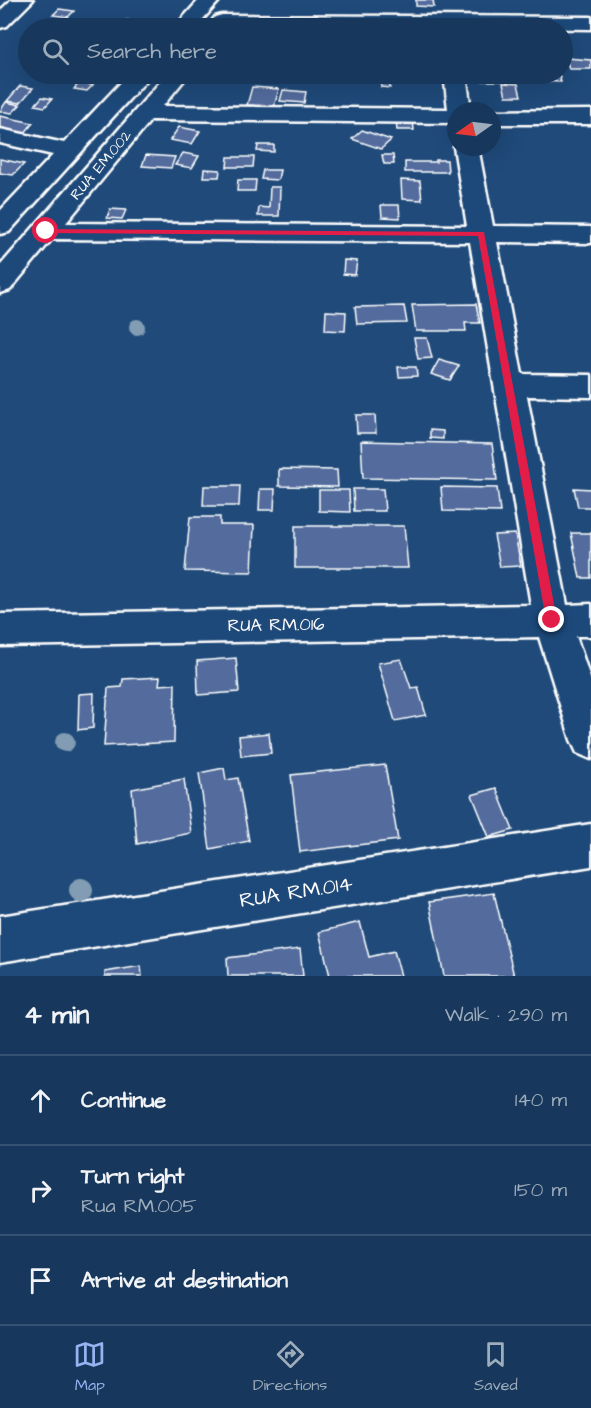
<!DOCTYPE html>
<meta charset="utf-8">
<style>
:root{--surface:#17385c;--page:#244365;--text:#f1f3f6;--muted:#9eacbb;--line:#365272;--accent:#95b2f1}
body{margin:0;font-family:"Architects Daughter",sans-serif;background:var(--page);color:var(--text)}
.compass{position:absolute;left:447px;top:102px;width:54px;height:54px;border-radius:50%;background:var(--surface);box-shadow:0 6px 24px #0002;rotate:256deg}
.stop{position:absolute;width:18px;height:18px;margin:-14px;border:4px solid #e11d48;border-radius:50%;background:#fff}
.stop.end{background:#e11d48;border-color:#fff;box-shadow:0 2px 6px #0008}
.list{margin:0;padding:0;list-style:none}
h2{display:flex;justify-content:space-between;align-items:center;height:78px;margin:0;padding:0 24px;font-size:26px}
h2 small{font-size:20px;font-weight:400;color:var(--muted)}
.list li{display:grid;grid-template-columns:39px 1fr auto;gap:18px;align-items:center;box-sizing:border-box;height:90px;padding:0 24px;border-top:2px solid var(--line)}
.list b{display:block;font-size:22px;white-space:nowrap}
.list p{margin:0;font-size:20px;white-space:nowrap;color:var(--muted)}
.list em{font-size:20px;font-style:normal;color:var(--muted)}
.icon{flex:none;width:33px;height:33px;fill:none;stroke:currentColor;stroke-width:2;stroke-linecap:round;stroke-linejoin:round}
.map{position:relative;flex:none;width:591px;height:976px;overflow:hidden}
.search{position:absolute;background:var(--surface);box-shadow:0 6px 24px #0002;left:18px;right:18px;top:18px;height:66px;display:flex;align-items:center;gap:15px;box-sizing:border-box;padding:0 21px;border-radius:33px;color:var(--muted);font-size:22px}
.sheet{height:348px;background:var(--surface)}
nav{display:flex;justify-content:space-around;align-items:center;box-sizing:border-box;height:84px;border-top:2px solid var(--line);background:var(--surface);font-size:16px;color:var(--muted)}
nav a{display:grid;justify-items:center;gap:3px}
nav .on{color:var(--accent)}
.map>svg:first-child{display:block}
.building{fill:#536c9d;stroke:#fff;stroke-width:1.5}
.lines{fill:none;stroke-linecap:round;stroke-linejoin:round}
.minor-casing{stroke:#fff;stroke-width:5}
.minor{fill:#1f4a7a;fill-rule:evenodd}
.tree{fill:#819cb3}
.route{fill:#e11d48}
.labels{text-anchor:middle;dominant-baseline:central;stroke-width:4.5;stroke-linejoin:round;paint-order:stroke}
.far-street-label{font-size:15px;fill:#fff;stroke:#1f4a7a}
.street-label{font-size:18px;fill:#fff;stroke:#1f4a7a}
.near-street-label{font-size:21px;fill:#fff;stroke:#1f4a7a}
</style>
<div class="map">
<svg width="591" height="976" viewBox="0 0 591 976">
<rect width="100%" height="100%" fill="#1f4a7a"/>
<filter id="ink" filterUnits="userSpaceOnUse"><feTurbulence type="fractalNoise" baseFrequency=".0167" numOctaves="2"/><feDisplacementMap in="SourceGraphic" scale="12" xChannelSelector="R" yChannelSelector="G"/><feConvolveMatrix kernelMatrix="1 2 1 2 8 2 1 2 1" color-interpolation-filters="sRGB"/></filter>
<g filter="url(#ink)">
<g class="building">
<polygon points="416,0 433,0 434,7 416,6"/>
<polygon points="59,9 74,11 68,17 53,15"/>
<polygon points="126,20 141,22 136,28 122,25"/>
<polygon points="566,58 591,60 591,69 569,69"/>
<polygon points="89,74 98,74 105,75 100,81 85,78"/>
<polygon points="477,74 510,74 512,81 478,81"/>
<polygon points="536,74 559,74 561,82 538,81"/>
<polygon points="380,76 389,76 390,88 381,87"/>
<polygon points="79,83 93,85 87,91 74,89"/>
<polygon points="503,83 518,84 521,96 506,96"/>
<polygon points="20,86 33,88 20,103 7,101"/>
<polygon points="252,87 279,89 274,107 247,105"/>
<polygon points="283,90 306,92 304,103 280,101"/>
<polygon points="42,97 52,99 45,107 35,105"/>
<polygon points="6,102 20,105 12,113 0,111"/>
<polygon points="0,116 33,123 24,134 0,129"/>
<polygon points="396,121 413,121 414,130 397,130"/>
<polygon points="179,127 200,131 192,144 170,140"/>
<polygon points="362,130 391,140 381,149 352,139"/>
<polygon points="258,145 274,145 274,152 257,151"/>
<polygon points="183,153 199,156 192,168 175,165"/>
<polygon points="146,155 175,157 171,168 142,166"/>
<polygon points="382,155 393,155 394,164 384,164"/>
<polygon points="228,157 254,157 253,167 227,167"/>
<polygon points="0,159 24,164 13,175 0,173"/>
<polygon points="436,160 447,160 448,172 405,172 405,162 436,162"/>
<polygon points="204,169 220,170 219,177 203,177"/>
<polygon points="263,170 280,170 278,180 261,179"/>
<polygon points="238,180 256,180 255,191 237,191"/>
<polygon points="401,180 420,181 422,200 402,199"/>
<polygon points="270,187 280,187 279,216 258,216 259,207 269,208"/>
<polygon points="381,205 399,205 400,218 382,217"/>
<polygon points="110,209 126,210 122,219 107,218"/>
<polygon points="344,260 357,261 355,275 343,274"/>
<polygon points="476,304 480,323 465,323 466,331 416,331 412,305"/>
<polygon points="404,306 407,323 357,324 355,307"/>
<polygon points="326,311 346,312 345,331 325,330"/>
<polygon points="414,338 427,338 432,358 418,359"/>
<polygon points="439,360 459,366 450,380 431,374"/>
<polygon points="398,367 416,367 417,376 399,377"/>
<polygon points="356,415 375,415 376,433 357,433"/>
<polygon points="430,430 443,431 443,439 430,438"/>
<polygon points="361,441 492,444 497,480 363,478"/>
<polygon points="279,469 337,470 338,487 279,486"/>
<polygon points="204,486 240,486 239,506 203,506"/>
<polygon points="441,487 497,488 500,512 443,511"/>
<polygon points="574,488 591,489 591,507 578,507"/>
<polygon points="260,489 275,489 274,510 259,510"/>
<polygon points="353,489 383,489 385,511 354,511"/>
<polygon points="319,490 349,490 350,512 319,511"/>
<polygon points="190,517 220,517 220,525 254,525 252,572 185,571"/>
<polygon points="295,526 404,526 408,568 295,568"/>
<polygon points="571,533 591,533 591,578 580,578"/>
<polygon points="515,534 521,566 500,567 494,535"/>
<polygon points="236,658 239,692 198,695 197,661"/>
<polygon points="401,659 411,688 418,687 426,715 395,721 378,663"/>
<polygon points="160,677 159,685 175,684 174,742 104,746 108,688 122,687 123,679"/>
<polygon points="94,693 93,728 78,730 79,694"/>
<polygon points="269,733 271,753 241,756 239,736"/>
<polygon points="385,765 398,840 300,852 291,775"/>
<polygon points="224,768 226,780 238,778 249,841 210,849 199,773"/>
<polygon points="184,779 191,833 137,844 132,789"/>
<polygon points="496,788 513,830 489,837 472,795"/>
<polygon points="494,893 514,976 444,976 429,902"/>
<polygon points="360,922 369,957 394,951 401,976 330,976 319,932"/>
<polygon points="300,949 303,976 228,976 227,958"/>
<polygon points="141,966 142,976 105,976 105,972"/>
</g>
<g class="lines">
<g class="minor-casing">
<g id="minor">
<polygon points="11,0 33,0 7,26 0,28 0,11"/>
<polygon points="199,0 220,0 195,28 174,28"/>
<polygon points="222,15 591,17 591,29 215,25 212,21 215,17"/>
<polygon points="129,74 152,74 9,232 0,234 0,211 53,155 0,143 0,129 64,143"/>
<polygon points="167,74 189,74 163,106 448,109 444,74 466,74 471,111 456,111 456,123 151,120 66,223 467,226 454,147 456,144 456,147 478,147 493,226 591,227 591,243 497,242 522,374 591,375 591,397 527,396 567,605 591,604 591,636 576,636 591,681 591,759 577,753 571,740 539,637 0,646 0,614 531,605 470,242 52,239 10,290 0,293 0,266"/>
<polygon points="591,110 591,124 492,124 492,111 488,111"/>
<polygon points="591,824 591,866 0,962 0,916"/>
</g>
</g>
<use href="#minor" class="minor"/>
</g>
<g class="tree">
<circle cx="137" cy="327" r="8"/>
<circle cx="65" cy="742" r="10"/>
<circle cx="81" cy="890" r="12"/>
</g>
</g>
<polygon class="route" points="43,229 484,232 557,620 555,623 548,623 546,620 478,236 46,233 42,231"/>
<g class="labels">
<g class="far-street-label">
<text transform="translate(101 165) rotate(-50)">RUA EM.002</text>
</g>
<g class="street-label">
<text transform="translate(276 625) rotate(-1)">RUA RM.016</text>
</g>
<g class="near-street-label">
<text transform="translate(296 892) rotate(-9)">RUA RM.014</text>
</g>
</g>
</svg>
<svg class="compass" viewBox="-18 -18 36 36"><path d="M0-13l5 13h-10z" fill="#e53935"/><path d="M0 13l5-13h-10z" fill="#9eacbb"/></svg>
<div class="stop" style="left:46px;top:231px"></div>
<div class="stop end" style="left:552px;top:620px"></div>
<div class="search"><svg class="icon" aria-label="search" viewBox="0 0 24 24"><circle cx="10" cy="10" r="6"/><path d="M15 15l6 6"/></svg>Search here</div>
</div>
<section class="sheet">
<h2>4 min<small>Walk · 290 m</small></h2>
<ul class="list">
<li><svg class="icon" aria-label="ahead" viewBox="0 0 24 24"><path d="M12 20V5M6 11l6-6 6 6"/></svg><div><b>Continue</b></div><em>140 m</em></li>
<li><svg class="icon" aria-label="right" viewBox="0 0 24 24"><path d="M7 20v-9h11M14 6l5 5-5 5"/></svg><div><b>Turn right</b><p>Rua RM.005</p></div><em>150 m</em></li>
<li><svg class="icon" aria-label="arrive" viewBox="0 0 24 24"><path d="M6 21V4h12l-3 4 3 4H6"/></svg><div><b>Arrive at destination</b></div></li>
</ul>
</section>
<nav>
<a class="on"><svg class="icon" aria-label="map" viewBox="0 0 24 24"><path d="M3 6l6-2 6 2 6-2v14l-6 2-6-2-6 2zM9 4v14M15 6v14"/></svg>Map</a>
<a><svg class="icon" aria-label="directions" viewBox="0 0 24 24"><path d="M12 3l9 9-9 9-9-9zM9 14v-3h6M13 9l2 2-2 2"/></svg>Directions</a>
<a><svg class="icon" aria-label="saved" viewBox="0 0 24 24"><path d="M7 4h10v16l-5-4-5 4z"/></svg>Saved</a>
</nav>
